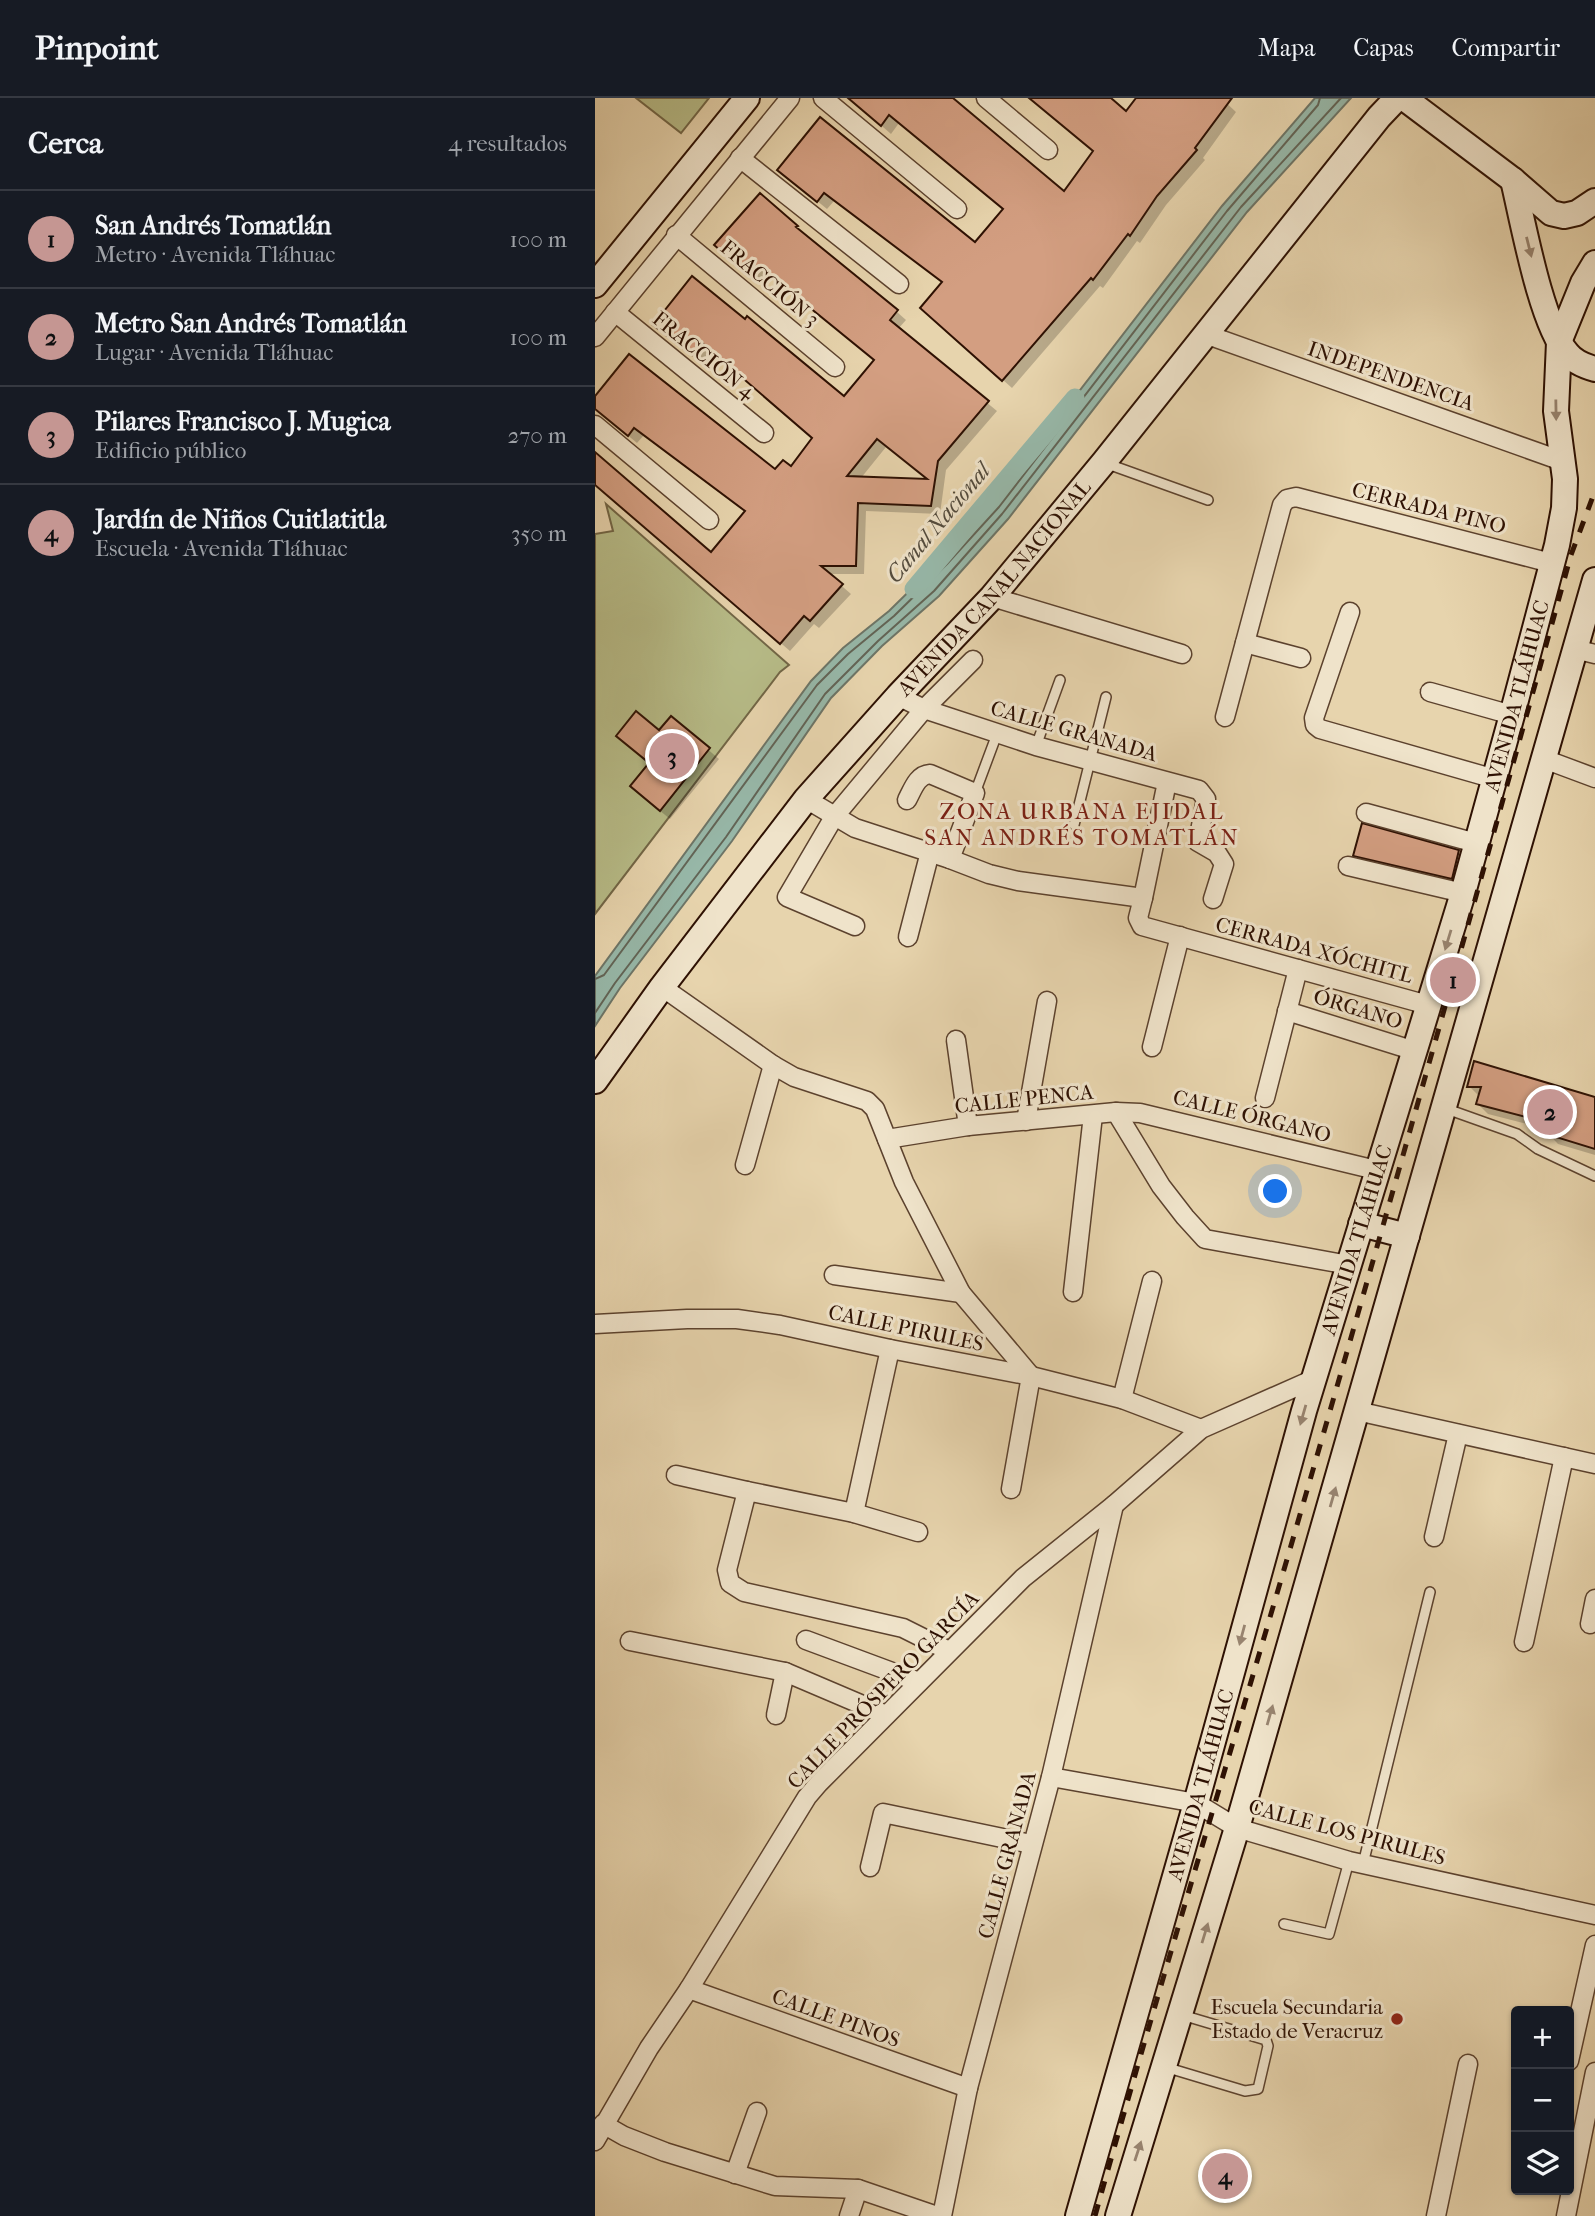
<!DOCTYPE html>
<html lang="es">
<meta charset="utf-8">
<style>
:root{--surface:#171b24;--page:#20242c;--text:#f1f3f6;--muted:#9ea1a6;--line:#363941;--accent:#c59692}
body{margin:0;font-family:"IM FELL French Canon",serif;background:var(--page);color:var(--text)}
.controls{position:absolute;right:21px;bottom:21px;display:grid;overflow:hidden;border-radius:7px;box-shadow:0 2px 5px #0004}
.controls button{width:63px;height:63px;display:grid;place-items:center;padding:0;border:0;border-bottom:2px solid var(--line);background:var(--surface);color:var(--text);font:35px sans-serif}
.you{position:absolute;left:681px;top:1094px;width:24px;height:24px;margin:-18px;border:5px solid #fff;border-radius:50%;background:#1a73e8;box-shadow:0 0 0 10px #1a73e833}
.badge{display:grid;place-items:center;width:46px;height:46px;border-radius:50%;background:var(--accent);color:#111;font-size:23px;font-weight:700}
.pin{position:absolute;translate:-50% -50%;border:4px solid #fff;box-shadow:0 2px 7px #0006}
.list{margin:0;padding:0;list-style:none}
h2{display:flex;justify-content:space-between;align-items:center;height:91px;margin:0;padding:0 28px;font-size:30px}
h2 small{font-size:23px;font-weight:400;color:var(--muted)}
.list li{display:grid;grid-template-columns:46px 1fr auto;gap:21px;align-items:center;box-sizing:border-box;height:98px;padding:0 28px;border-top:2px solid var(--line)}
.list b{display:block;font-size:26px;white-space:nowrap}
.list p{margin:0;font-size:23px;white-space:nowrap;color:var(--muted)}
.list em{font-size:23px;font-style:normal;color:var(--muted)}
.icon{flex:none;width:38px;height:38px;fill:none;stroke:currentColor;stroke-width:2;stroke-linecap:round;stroke-linejoin:round}
.map{position:relative;flex:none;width:1000px;height:2118px;overflow:hidden}
header{display:flex;align-items:center;gap:42px;box-sizing:border-box;height:98px;padding:0 35px;background:var(--surface);border-bottom:2px solid var(--line)}
header strong{font-size:33px}
nav{display:flex;gap:38px;margin-inline-start:auto;font-size:24px}
main{display:flex}
aside{flex:1;background:var(--surface)}
.map>svg:first-child{display:block}
.green{fill:#b7bc88;stroke:#726646;stroke-width:2}
.water{fill:#97b8a9;stroke:#6d7567;stroke-width:2}
.shadow{fill:#0003;fill-rule:evenodd}
.lines{fill:none;stroke-linecap:round;stroke-linejoin:round}
.shore{stroke:#626456;stroke-width:2}
.canal{stroke:#97b8a9;stroke-width:19}
.building{fill:#d39e81;stroke:#2e1103;stroke-width:2;fill-rule:evenodd}
.lane-casing{stroke:#5c422e;stroke-width:12}
.street-casing{stroke:#5c422e;stroke-width:21}
.secondary-casing{stroke:#2e1103;stroke-width:28}
.lane{stroke:#efe3ca;stroke-width:9}
.street{stroke:#efe3ca;stroke-width:18}
.secondary{stroke:#efe3ca;stroke-width:24}
.rail{stroke:#2e1103;stroke-width:5;stroke-dasharray:12 12;stroke-linecap:butt}
.oneway{fill:#988470}
.poi-dot{fill:#8f2418;stroke:#efe3ca;stroke-width:2.5}
.labels{text-anchor:middle;dominant-baseline:central;stroke-width:6;stroke-linejoin:round;paint-order:stroke}
.street-label{font-size:21px;fill:#2e1103;stroke:#efe3ca}
.poi-label{font-size:21px;fill:#2e1103;stroke:#efe3ca;text-anchor:end}
.water-label{font-size:23px;font-style:italic;fill:#534b3d;stroke:#efe3ca}
.neighbourhood-label{font-size:23px;letter-spacing:2px;fill:#7a1f14;stroke:#efe3ca}
</style>
<header>
<strong>Pinpoint</strong>
<nav><a>Mapa</a><a>Capas</a><a>Compartir</a></nav>
</header>
<main>
<aside>
<h2>Cerca<small>4 resultados</small></h2>
<ul class="list">
<li><span class="badge">1</span><div><b>San Andrés Tomatlán</b><p>Metro · Avenida Tláhuac</p></div><em>100 m</em></li>
<li><span class="badge">2</span><div><b>Metro San Andrés Tomatlán</b><p>Lugar · Avenida Tláhuac</p></div><em>100 m</em></li>
<li><span class="badge">3</span><div><b>Pilares Francisco J. Mugica</b><p>Edificio público</p></div><em>270 m</em></li>
<li><span class="badge">4</span><div><b>Jardín de Niños Cuitlatitla</b><p>Escuela · Avenida Tláhuac</p></div><em>350 m</em></li>
</ul>
</aside>
<div class="map">
<svg width="1000" height="2118" viewBox="0 0 1000 2118">
<rect width="100%" height="100%" fill="#e7d4ad"/>
<filter id="stains"><feTurbulence type="fractalNoise" baseFrequency=".00286" numOctaves="4"/><feColorMatrix values="0 0 0 0 .2 0 0 0 0 .09 0 0 0 0 .02 0 0 0 .5 -.17"/></filter>
<radialGradient id="worn" r=".72"><stop offset=".6" stop-color="#630" stop-opacity="0"/><stop offset="1" stop-color="#630" stop-opacity=".3"/></radialGradient>
<g class="green">
<polygon points="41,0 114,0 86,35"/>
<polygon points="11,406 194,567 185,574 0,816 0,436 18,433"/>
</g>
<polygon class="water" points="720,0 756,0 652,114 413,421 344,498 287,548 236,600 137,743 25,890 0,928 0,878 216,583 248,550 294,513 347,461 398,405 627,108"/>
<g class="shadow">
<polygon points="255,0 356,0 469,95 499,54 435,0 513,0 531,15 544,0 626,0 641,14 608,60 610,62 571,107 545,145 542,143 508,190 505,188 417,290 336,218 348,185 239,103 232,111 194,80 381,146 410,112 304,25 296,36"/>
<path d="M165 97 210 138 302 214 311 222 303 231 402 313 351 372 345 416 271 413 269 476H233L256 496 224 530 219 526 195 553 0 385V357L116 456 151 414 49 337 42 345 0 310V300L181 373 196 371 219 340 117 252 107 264 60 227 97 181 250 301 281 263 176 178 168 187 130 155ZM291 349 335 383 266 380Z"/>
<polygon points="76,620 124,661 75,721 47,698 65,635"/>
<polygon points="863,754 871,761 864,787 767,764 760,757"/>
<polygon points="881,965 1000,1000 1000,1057 963,1046 948,1030 893,1016 883,1006 885,999 874,988"/>
</g>
<g class="lines">
<g class="shore">
<polyline points="0,881 9,877 222,587 253,556 299,518 352,466 404,409 632,113 723,7 725,0"/>
<polyline points="0,915 20,885 131,739 230,596 283,543 339,493 407,416 646,109 746,0"/>
</g>
<polyline class="canal" points="319,491 480,300"/>
</g>
<g class="building">
<polygon points="253,0 358,0 469,93 498,53 434,0 516,0 531,13 541,0 637,0 600,50 602,52 562,98 535,138 533,136 498,182 496,180 407,283 325,210 347,184 229,95 222,104 182,72 225,19 380,144 408,111 294,17 286,28"/>
<path d="M165 95 203 128 201 129 303 212 295 222 394 303 343 363 336 408 263 405 261 468H226L248 486 215 523 209 518 185 546 0 387V354L116 454 150 413 39 330 33 338 0 311V298L34 256 180 371 188 362 196 368 217 340 107 245 97 257 58 227 97 178 150 221 152 218 249 298 279 262 166 170 158 180 119 147ZM282 341 332 381 252 378Z"/>
<polygon points="41,613 64,632 76,618 115,650 65,713 35,688 54,665 21,638"/>
<polygon points="767,725 864,752 857,781 758,758"/>
<polygon points="879,963 1000,999 1000,1051 951,1036 939,1021 881,1006 886,989 872,989"/>
</g>
<g class="lines">
<g class="lane-casing">
<g id="lane">
<polyline points="510,365 613,402"/>
<polyline points="441,648 465,582"/>
<polyline points="380,695 402,636"/>
<polyline points="479,727 511,599"/>
<polyline points="849,1010 922,1036 943,1051 1000,1078"/>
<polyline points="768,1766 835,1494"/>
<polyline points="689,1826 734,1836 754,1763"/>
<polyline points="570,1969 650,1993 663,1991 673,1948 671,1942 587,1917"/>
</g>
</g>
<g class="street-casing">
<g id="street">
<polyline points="228,0 362,111"/>
<polyline points="391,0 453,52"/>
<polyline points="145,60 304,186"/>
<polyline points="81,137 240,269"/>
<polyline points="20,214 169,335"/>
<polyline points="610,236 967,363"/>
<polyline points="0,239 195,0"/>
<polyline points="0,327 114,422"/>
<polyline points="397,499 587,556"/>
<polyline points="755,514 719,620 720,627 725,631 900,681"/>
<polyline points="650,545 706,560"/>
<polyline points="980,551 1000,556"/>
<polyline points="835,594 917,617"/>
<polyline points="303,598 329,611 441,648 604,692 611,701 603,744 622,755 629,766 618,801"/>
<polyline points="630,619 687,407 692,401 701,399 956,465"/>
<polyline points="949,661 1000,680"/>
<polyline points="211,701 260,730 355,761 394,776 423,783 548,800 543,820 547,828 833,907"/>
<path d="M312 702C318 691 322 677 335 676L380 695 355 761"/>
<polyline points="771,715 881,745"/>
<polyline points="753,768 868,795"/>
<polyline points="548,800 572,684"/>
<polyline points="260,828 192,799 239,719 329,611 378,562"/>
<polyline points="313,839 335,754"/>
<polyline points="67,889 178,967 199,979 272,1003 280,1011 309,1084 366,1195 436,1278 416,1391"/>
<polyline points="692,913 820,953"/>
<polyline points="361,942 373,1028"/>
<polyline points="557,949 585,838"/>
<polyline points="670,1000 703,871"/>
<polyline points="521,1014 566,1088 590,1119 610,1141 754,1167"/>
<polyline points="431,1023 452,903"/>
<polyline points="292,1041 373,1028 521,1014 545,1015 781,1072"/>
<polyline points="150,1067 178,967"/>
<polyline points="239,1177 366,1195"/>
<polyline points="478,1194 498,1017"/>
<polyline points="0,1226 92,1221 142,1221 185,1227 295,1251 436,1278 527,1301 606,1331"/>
<polyline points="527,1301 557,1183"/>
<polyline points="762,1313 1000,1366"/>
<polyline points="81,1377 152,1393"/>
<polyline points="259,1415 295,1251"/>
<polyline points="323,1434 259,1415 152,1393 132,1472 135,1485 149,1494 308,1530 354,1553"/>
<polyline points="839,1439 863,1336"/>
<polyline points="995,1526 1000,1501"/>
<polyline points="211,1542 324,1584"/>
<polyline points="35,1543 190,1574 291,1617"/>
<polyline points="929,1544 969,1359"/>
<polyline points="181,1617 190,1574"/>
<polyline points="456,1679 601,1705 642,1730 754,1763 1000,1817"/>
<polyline points="275,1769 288,1715 436,1746"/>
<polyline points="94,1891 373,1990"/>
<polyline points="974,1963 1000,1847"/>
<polyline points="8,2026 29,2038 70,2054 180,2088 263,2091 342,2118"/>
<polyline points="0,2043 54,1950 94,1891 212,1699 224,1685 428,1480 519,1407 606,1331 719,1281"/>
<polyline points="140,2076 162,2014"/>
<polyline points="254,2118 263,2091"/>
<polyline points="347,2118 373,1990 456,1679 519,1407"/>
<polyline points="841,2118 873,1966"/>
<polyline points="971,2118 1000,1974"/>
</g>
</g>
<g class="secondary-casing">
<g id="secondary">
<polyline points="809,0 918,82 956,115 969,118 982,115 1000,103"/>
<path d="M918 82C928 124 946 226 972 255 979 264 989 268 1000 271"/>
<polyline points="0,187 152,0"/>
<path id="s1" d="M0 983 67 889 211 701 303 598 397 499 509 364 784 19 802 0"/>
<polyline points="766,1126 812,1138"/>
<path id="s2" d="M483 2118 601 1705 709 1313 868 795 917 617 962 447 969 410 970 381 961 313 964 244 988 185 1000 165"/>
<polyline points="523,2118 642,1730 1000,482"/>
</g>
</g>
<use href="#lane" class="lane"/>
<use href="#street" class="street"/>
<use href="#secondary" class="secondary"/>
<path class="rail" d="M500 2118C562 1895 630 1674 695 1451 791 1121 884 789 976 457L1000 393"/>
</g>
<defs><path id="oneway-solid" d="M-6-.8H1V-3.2L6.5 0L1 3.2V.8H-6Z" transform="scale(1.75)"/></defs>
<g class="oneway">
<use href="#oneway-solid" transform="translate(934 149) rotate(76)"/>
<use href="#oneway-solid" transform="translate(961 312) rotate(89)"/>
<use href="#oneway-solid" transform="translate(853 842) rotate(107)"/>
<use href="#oneway-solid" transform="translate(708 1317) rotate(106)"/>
<use href="#oneway-solid" transform="translate(738 1399) rotate(-74)"/>
<use href="#oneway-solid" transform="translate(647 1537) rotate(105)"/>
<use href="#oneway-solid" transform="translate(675 1617) rotate(-74)"/>
<use href="#oneway-solid" transform="translate(610 1835) rotate(-73)"/>
<use href="#oneway-solid" transform="translate(543 2053) rotate(-72)"/>
</g>
<circle class="poi-dot" cx="802" cy="1921" r="7"/>
<g class="labels">
<g class="street-label">
<text transform="translate(175 185) rotate(40)">FRACCIÓN 3</text>
<text transform="translate(109 257) rotate(39)">FRACCIÓN 4</text>
<text transform="translate(796 278) rotate(19)">INDEPENDENCIA</text>
<text transform="translate(834 410) rotate(14)">CERRADA PINO</text>
<text stroke="none"><textPath href="#s1" startOffset="635">AVENIDA CANAL NACIONAL</textPath></text>
<text stroke="none"><textPath href="#s2" startOffset="1582">AVENIDA TLÁHUAC</textPath></text>
<text transform="translate(479 633) rotate(16)">CALLE GRANADA</text>
<text transform="translate(719 852) rotate(15)">CERRADA XÓCHITL</text>
<text transform="translate(763 911) rotate(17)">ÓRGANO</text>
<text transform="translate(429 1001) rotate(-6)">CALLE PENCA</text>
<text transform="translate(657 1018) rotate(14)">CALLE ÓRGANO</text>
<text stroke="none"><textPath href="#s2" startOffset="1015">AVENIDA TLÁHUAC</textPath></text>
<text transform="translate(311 1230) rotate(12)">CALLE PIRULES</text>
<text transform="translate(288 1592) rotate(-46)">CALLE PRÓSPERO GARCÍA</text>
<text stroke="none"><textPath href="#s2" startOffset="448">AVENIDA TLÁHUAC</textPath></text>
<text transform="translate(752 1734) rotate(15)">CALLE LOS PIRULES</text>
<text transform="translate(412 1757) rotate(-75)">CALLE GRANADA</text>
<text transform="translate(241 1920) rotate(20)">CALLE PINOS</text>
</g>
<g class="poi-label">
<text x="788" y="1909">Escuela Secundaria<tspan x="788" dy="24">Estado de Veracruz</tspan></text>
</g>
<g class="water-label">
<text transform="translate(343 425) rotate(-50)">Canal Nacional</text>
</g>
<g class="neighbourhood-label">
<text x="487" y="713">ZONA URBANA EJIDAL<tspan x="487" dy="26">SAN ANDRÉS TOMATLÁN</tspan></text>
</g>
</g>
<rect width="100%" height="100%" filter="url(#stains)"/>
<rect width="100%" height="100%" fill="url(#worn)"/>
</svg>
<div class="controls">
<button>+</button>
<button>−</button>
<button><svg class="icon" aria-label="layers" viewBox="0 0 24 24"><path d="M12 4l9 5-9 5-9-5zM3 14l9 5 9-5"/></svg></button>
</div>
<div class="you"></div>
<div class="pin badge" style="left:858px;top:882px">1</div>
<div class="pin badge" style="left:955px;top:1014px">2</div>
<div class="pin badge" style="left:77px;top:658px">3</div>
<div class="pin badge" style="left:630px;top:2078px">4</div>
</div>
</main>
